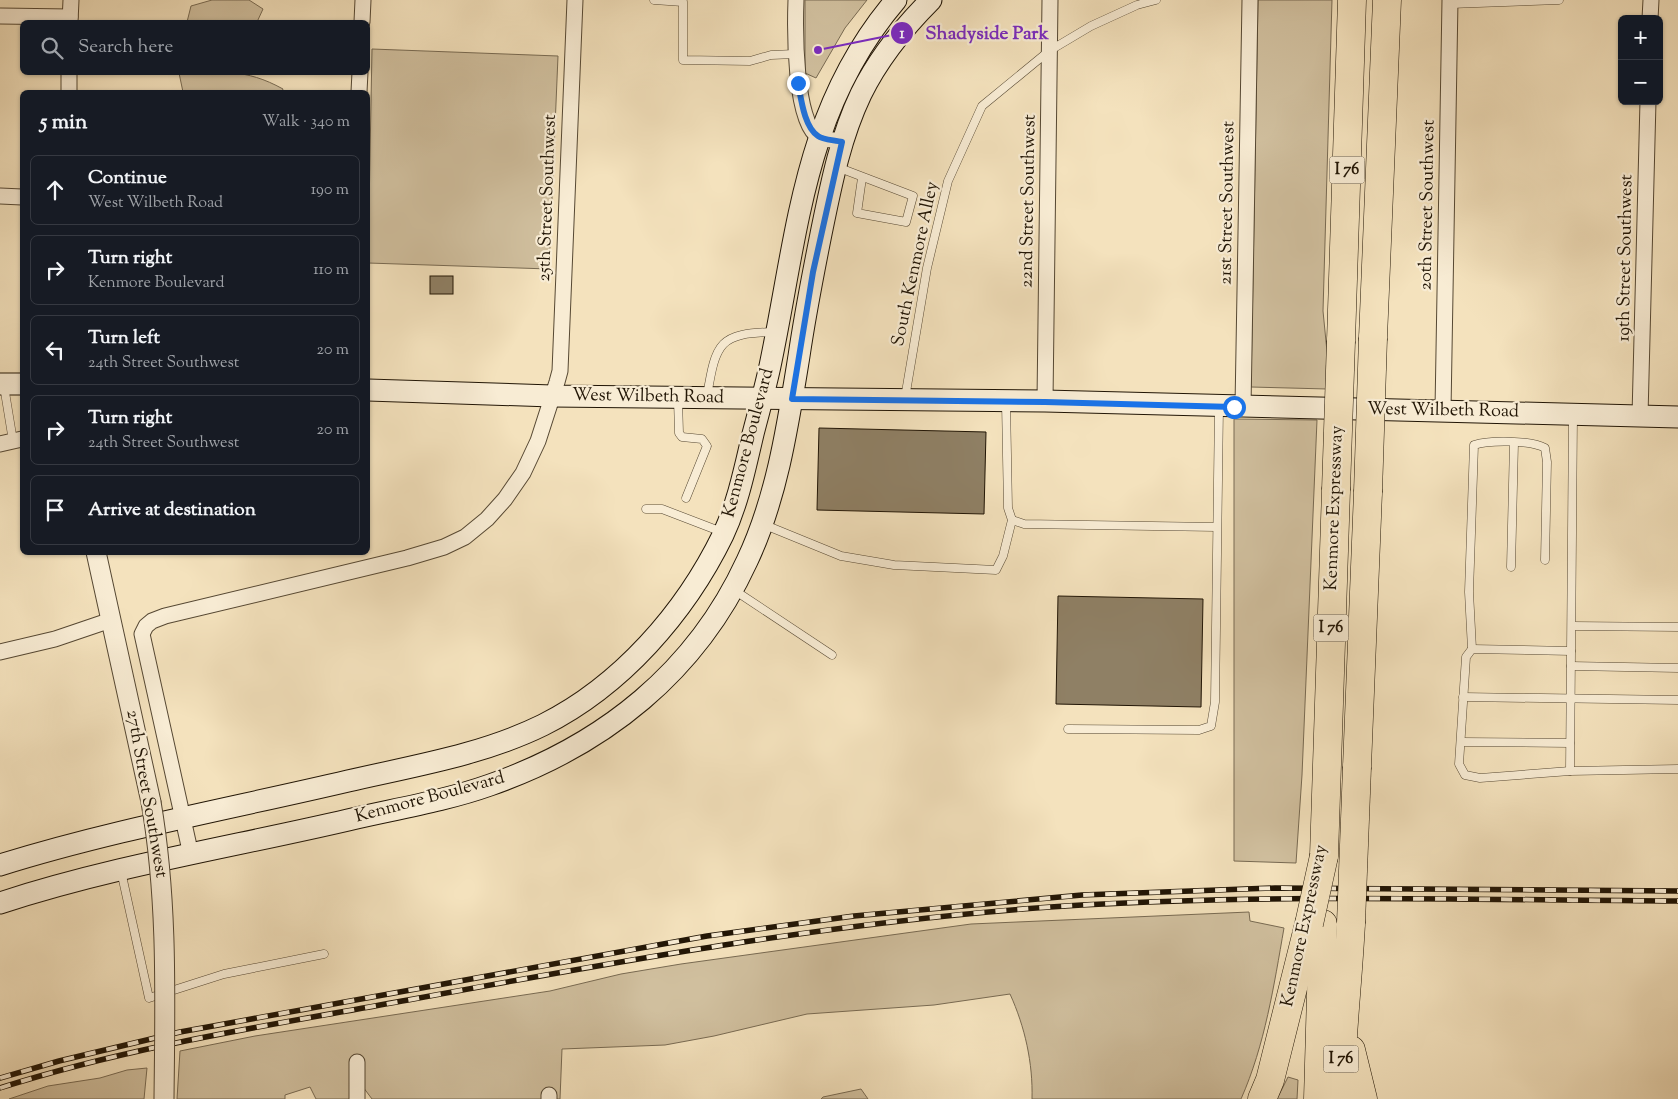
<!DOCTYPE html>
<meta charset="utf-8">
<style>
:root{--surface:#171b24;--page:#20242c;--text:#f1f3f6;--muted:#9ea1a6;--line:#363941}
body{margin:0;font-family:"Sorts Mill Goudy",serif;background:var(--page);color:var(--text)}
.controls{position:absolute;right:15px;top:15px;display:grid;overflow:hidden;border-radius:8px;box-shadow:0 1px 4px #0004}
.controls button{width:45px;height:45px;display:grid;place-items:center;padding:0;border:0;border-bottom:1px solid var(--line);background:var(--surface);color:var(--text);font:25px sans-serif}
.stop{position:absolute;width:15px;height:15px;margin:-11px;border:4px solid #1a73e8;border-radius:50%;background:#fff}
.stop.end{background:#1a73e8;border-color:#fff;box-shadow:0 1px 5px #0008}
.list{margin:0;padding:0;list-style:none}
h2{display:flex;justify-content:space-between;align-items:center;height:65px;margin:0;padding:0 20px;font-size:21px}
h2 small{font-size:16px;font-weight:400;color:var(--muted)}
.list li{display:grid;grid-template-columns:32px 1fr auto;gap:15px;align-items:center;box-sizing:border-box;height:70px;margin:0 10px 10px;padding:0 10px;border:1px solid var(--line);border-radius:8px}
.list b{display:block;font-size:19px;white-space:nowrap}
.list p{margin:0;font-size:16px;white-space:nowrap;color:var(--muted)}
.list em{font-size:16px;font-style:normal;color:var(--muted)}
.icon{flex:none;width:28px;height:28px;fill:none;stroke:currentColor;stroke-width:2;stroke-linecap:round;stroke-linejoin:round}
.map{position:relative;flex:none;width:1678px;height:1099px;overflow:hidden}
.search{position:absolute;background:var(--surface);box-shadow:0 1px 4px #0004;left:20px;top:20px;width:350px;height:55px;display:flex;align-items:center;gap:12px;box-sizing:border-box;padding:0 18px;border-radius:8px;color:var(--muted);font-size:19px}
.panel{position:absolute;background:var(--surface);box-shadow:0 1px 4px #0004;left:20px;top:90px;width:350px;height:465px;border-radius:8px}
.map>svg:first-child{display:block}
.green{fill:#d0bf9e;stroke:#786a52}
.building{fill:#8f8065;stroke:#211505}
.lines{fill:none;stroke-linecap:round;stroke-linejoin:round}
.service-casing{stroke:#564833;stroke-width:9}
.minor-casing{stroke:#564833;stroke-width:17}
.tertiary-casing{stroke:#564833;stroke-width:21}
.secondary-casing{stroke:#211505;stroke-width:23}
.motorway-casing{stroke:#211505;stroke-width:29}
.service{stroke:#f8ecd4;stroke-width:8}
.minor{stroke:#f8ecd4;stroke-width:15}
.tertiary{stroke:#f8ecd4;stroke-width:19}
.secondary{stroke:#f8ecd4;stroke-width:21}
.motorway{stroke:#f4e2bd;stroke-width:28}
.rail-casing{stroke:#211505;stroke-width:5.5}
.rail{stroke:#f8ecd4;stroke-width:4;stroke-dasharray:11;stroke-linecap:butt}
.tertiary-bridge-casing{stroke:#564833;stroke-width:21;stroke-linecap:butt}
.motorway-bridge-casing{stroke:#211505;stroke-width:29;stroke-linecap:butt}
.tertiary-bridge{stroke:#f8ecd4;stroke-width:19}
.motorway-bridge{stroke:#f4e2bd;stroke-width:28}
.route{stroke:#1a73e8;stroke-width:6}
.labels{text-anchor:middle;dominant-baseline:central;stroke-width:4.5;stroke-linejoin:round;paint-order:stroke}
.shield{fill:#f8ecd4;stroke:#625643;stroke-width:1}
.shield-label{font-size:16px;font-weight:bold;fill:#211505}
.street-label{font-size:18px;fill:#211505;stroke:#f8ecd4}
.leader{fill:none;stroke:#7b2cbf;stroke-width:2}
.callout-dot{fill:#7b2cbf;stroke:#f8ecd4;stroke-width:2}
.mark-label{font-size:15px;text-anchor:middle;font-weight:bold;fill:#fff}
.callout-label{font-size:19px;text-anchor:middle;font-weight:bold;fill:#7b2cbf;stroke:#f8ecd4;stroke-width:4.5;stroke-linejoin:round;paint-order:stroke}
</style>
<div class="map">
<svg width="1678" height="1099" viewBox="0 0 1678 1099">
<rect width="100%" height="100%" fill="#f4e2bd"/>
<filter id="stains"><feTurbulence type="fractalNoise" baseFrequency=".004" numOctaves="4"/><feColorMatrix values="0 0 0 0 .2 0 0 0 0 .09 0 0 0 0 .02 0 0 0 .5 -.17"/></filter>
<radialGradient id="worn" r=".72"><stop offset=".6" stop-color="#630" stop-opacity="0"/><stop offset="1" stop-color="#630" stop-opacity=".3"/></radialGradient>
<g class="green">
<polygon points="212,0 249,0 263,9 257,22 187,22 191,6"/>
<polygon points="805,0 867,0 845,28 816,78 805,73"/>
<polygon points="1258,0 1332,0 1323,311 1329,372 1327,389 1251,387"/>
<polygon points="372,49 558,56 549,269 368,263"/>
<path d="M179 73C221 72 245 68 283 89L282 92H183Z"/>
<polygon points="1234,419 1317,420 1302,775 1296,863 1234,861"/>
<path d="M1249 912 1250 921 1284 928C1274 985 1265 1045 1241 1099H1032C1033 1063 1025 1027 1010 994L934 1005 807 1014 714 1036 665 1045 562 1049 560 1099H372L357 1079 353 1099H316L310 1087 285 1095V1099H177L180 1051 255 1036 550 991 621 974 681 964 971 924Z"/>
<polygon points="147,1068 144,1099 9,1099 48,1086 100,1078 127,1070"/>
<polygon points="1288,1077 1298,1080 1297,1099 1277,1099"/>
<polygon points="861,1089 868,1099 821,1099 823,1097"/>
</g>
<g class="building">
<rect x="430" y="276" width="23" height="18"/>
<polygon points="819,428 986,432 984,514 817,510"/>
<polygon points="1058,596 1203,599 1201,707 1056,704"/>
</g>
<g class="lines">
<g class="service-casing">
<g id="service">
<polyline points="654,0 683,2 683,60 750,61 771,55 795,54"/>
<polyline points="1450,4 1559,0"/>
<polyline points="837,167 913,196 906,222 857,213 862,178"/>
<polyline points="4,386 13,441"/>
<path d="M707 396C716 342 719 333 775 332"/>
<polyline points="905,398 927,268 948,181 982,106 1049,51 1091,26 1137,5 1156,0"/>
<polyline points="678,399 679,433 682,437 702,439 707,446 686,498"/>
<polyline points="1006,403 1008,508 1012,520 1024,524 1216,527"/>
<polyline points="1573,415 1570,771 1678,769"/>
<polyline points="646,509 662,509 722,532"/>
<polyline points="765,525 841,556 894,565 996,570 1003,556 1012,520"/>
<polyline points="1511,567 1514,443"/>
<polyline points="734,590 832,655"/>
<polyline points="1572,626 1678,627"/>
<path d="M1472 649 1469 592 1474 445C1490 440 1530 440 1545 448L1547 462 1545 560"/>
<polyline points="1571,666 1678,668"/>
<polyline points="1463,697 1678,700"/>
<polyline points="1068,729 1199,730 1211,726 1215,702 1219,407"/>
<polyline points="1461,742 1570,743"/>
<polyline points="1570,771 1480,778 1465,775 1459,764 1466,657 1472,649 1571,651"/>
<polyline points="121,871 149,998 224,974 324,954"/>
</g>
</g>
<g class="minor-casing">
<g id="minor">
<path d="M796 0C795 26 794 124 819 137 825 140 835 140 842 141"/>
<polyline points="0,16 70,17"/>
<polyline points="1650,19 1651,0"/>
<polyline points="70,22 71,0"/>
<polyline points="362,22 363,0"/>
<polyline points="69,92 69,72"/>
<polyline points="359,92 360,72"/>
<polyline points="0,196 22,197"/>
<polyline points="1045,401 1050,0"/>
<polyline points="1243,407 1250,0"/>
<polyline points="1443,410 1450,0"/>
<polyline points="1640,416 1648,101"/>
<polyline points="0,444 22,439"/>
<polyline points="0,652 55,639 111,620"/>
<polyline points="191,855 142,634 146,626 152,621 165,616 407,558 444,547 465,537 487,519 505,499 523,473 538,441 557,382 560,371 575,0"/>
<polyline points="357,1099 357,1062"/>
<polyline points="549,1099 549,1095"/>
</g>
</g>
<g class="tertiary-casing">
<polyline id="tertiary" points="96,552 151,802"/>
</g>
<g class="secondary-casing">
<g id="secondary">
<polyline points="0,384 22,384"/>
<polyline points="368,390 552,396 1045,401 1678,417"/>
<path d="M0 865C112 830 233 808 348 781 413 766 482 755 543 725 621 686 685 613 723 535 738 503 745 468 753 434 759 411 765 389 770 366 798 233 803 109 896 0"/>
<path d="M0 903C113 866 232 847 348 820 395 809 445 801 490 785 604 745 696 672 747 561 777 498 788 424 799 356 805 315 813 274 821 234 831 185 840 138 861 94 878 59 904 27 931 0"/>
</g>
</g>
<g class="motorway-casing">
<g id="motorway">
<polyline points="1373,338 1387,0"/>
<polyline points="1341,341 1352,0"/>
<polyline points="1357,767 1368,492"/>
<polyline points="1324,856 1336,490"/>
<polyline points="1351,1050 1363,1099"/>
<polyline points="1262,1099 1270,1080 1309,924"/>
<polyline points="1318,1099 1323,924"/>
<path d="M1340 1099C1341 1040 1348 982 1351 923"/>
</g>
</g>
<use href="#service" class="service"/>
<use href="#minor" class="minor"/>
<use href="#tertiary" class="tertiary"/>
<use href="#secondary" class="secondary"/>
<use href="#motorway" class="motorway"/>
<g class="rail-casing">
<g id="rail">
<polyline points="0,1078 59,1061 180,1032 707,936 854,916 1082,895 1275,888 1678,891"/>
<path d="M0 1088C132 1046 271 1025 408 1000 631 959 855 918 1082 905 1280 894 1479 900 1678 901"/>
</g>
</g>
<use href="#rail" class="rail"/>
<g class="tertiary-bridge-casing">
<path id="tertiary-bridge" d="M151 802C168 901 165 1000 164 1099"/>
</g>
<g class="motorway-bridge-casing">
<g id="motorway-bridge">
<polyline points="1336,490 1341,341"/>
<polyline points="1368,492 1373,338"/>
<polyline points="1351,923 1357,767"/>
<polyline points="1309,924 1324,856"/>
</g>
</g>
<use href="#tertiary-bridge" class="tertiary-bridge"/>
<use href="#motorway-bridge" class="motorway-bridge"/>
</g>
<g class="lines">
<path class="route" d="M798 83C801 98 804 127 818 136 823 140 835 140 842 142L813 272 792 399 1045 402 1234 407"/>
</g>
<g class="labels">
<g class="shield">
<rect x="1329.5" y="156.5" width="35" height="27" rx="4"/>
<rect x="1313.5" y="614.5" width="35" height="27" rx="4"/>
<rect x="1323.5" y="1045.5" width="35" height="27" rx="4"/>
</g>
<g class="shield-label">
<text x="1347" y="170">I 76</text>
<text x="1331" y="628">I 76</text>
<text x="1341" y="1059">I 76</text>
</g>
<g class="street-label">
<text transform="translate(548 198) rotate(-88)">25th Street Southwest</text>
<text transform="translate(1029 201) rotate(-89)">22nd Street Southwest</text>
<text transform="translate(1228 203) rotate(-89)">21st Street Southwest</text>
<text transform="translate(1428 205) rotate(-89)">20th Street Southwest</text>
<text transform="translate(1626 258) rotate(-89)">19th Street Southwest</text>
<text transform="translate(916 264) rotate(-78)">South Kenmore Alley</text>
<text transform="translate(648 397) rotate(1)">West Wilbeth Road</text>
<text transform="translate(1443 411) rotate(1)">West Wilbeth Road</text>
<text transform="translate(749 443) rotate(-75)">Kenmore Boulevard</text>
<text transform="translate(1335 508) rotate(-88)">Kenmore Expressway</text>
<text transform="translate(146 794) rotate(80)">27th Street Southwest</text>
<text transform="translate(430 798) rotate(-15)">Kenmore Boulevard</text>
<text transform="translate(1305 926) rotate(-78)">Kenmore Expressway</text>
</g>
</g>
<path class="leader" d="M818 50L902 33"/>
<g class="callout-dot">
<circle cx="818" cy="50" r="5"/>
<circle cx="902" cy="33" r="12"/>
</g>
<g class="mark-label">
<text x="902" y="38">1</text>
</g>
<g class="callout-label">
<text x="987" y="39">Shadyside Park</text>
</g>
<rect width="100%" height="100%" filter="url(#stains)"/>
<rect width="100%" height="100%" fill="url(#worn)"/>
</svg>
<div class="controls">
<button>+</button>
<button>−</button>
</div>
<div class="stop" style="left:1234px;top:407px"></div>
<div class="stop end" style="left:798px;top:83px"></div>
<div class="search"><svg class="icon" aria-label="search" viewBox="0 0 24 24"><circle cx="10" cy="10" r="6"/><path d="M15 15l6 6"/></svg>Search here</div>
<section class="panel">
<h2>5 min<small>Walk · 340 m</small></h2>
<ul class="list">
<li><svg class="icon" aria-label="ahead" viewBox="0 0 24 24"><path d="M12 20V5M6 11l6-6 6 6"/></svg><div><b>Continue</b><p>West Wilbeth Road</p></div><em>190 m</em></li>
<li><svg class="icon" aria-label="right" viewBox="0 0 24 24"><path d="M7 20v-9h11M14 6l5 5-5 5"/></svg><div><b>Turn right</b><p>Kenmore Boulevard</p></div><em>110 m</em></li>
<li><svg class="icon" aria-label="left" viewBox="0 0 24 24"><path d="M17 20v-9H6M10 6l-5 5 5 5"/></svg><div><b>Turn left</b><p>24th Street Southwest</p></div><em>20 m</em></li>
<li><svg class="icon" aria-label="right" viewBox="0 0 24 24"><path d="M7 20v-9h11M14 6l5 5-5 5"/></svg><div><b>Turn right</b><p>24th Street Southwest</p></div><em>20 m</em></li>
<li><svg class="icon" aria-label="arrive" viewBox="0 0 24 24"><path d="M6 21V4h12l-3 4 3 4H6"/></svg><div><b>Arrive at destination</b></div></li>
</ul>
</section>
</div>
